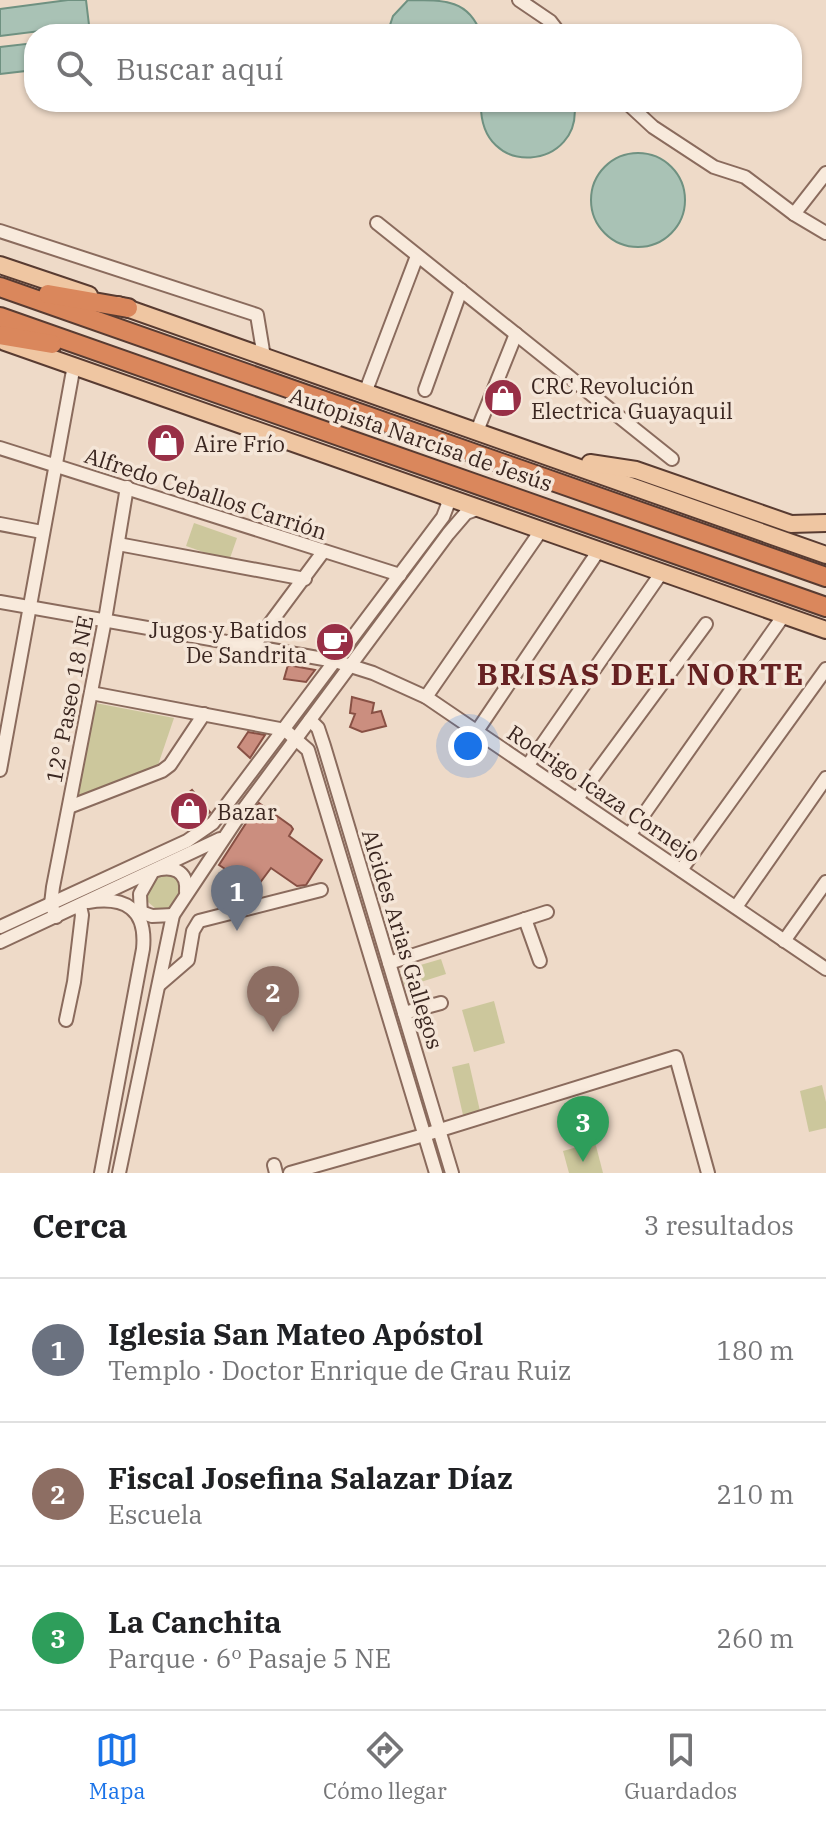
<!DOCTYPE html>
<html lang="es">
<meta charset="utf-8">
<style>
:root{--surface:#fff;--page:#f2f2f2;--text:#202124;--muted:#757577;--line:#e0e0e0;--accent:#1a73e8}
body{margin:0;font-family:"IBM Plex Serif",serif;background:var(--page);color:var(--text)}
.you{position:absolute;left:468px;top:746px;width:28px;height:28px;margin:-20px;border:6px solid #fff;border-radius:50%;background:#1a73e8;box-shadow:0 0 0 12px #1a73e833}
.badge{display:grid;place-items:center;width:52px;height:52px;border-radius:50%;background:var(--accent);color:#fff;font-size:26px;font-weight:700}
.pin{position:absolute;translate:-50% -66px;filter:drop-shadow(0 2px 4px #0008)}
.pin::after{content:'';position:absolute;top:42px;width:28px;height:24px;background:inherit;clip-path:polygon(0 0,100% 0,50% 100%)}
.list{margin:0;padding:0;list-style:none}
h2{display:flex;justify-content:space-between;align-items:center;height:104px;margin:0;padding:0 32px;font-size:34px}
h2 small{font-size:26px;font-weight:400;color:var(--muted)}
.list li{display:grid;grid-template-columns:52px 1fr auto;gap:24px;align-items:center;box-sizing:border-box;height:144px;padding:0 32px;border-top:2px solid var(--line)}
.list b{display:block;font-size:30px;white-space:nowrap}
.list p{margin:0;font-size:26px;white-space:nowrap;color:var(--muted)}
.list em{font-size:26px;font-style:normal;color:var(--muted)}
.icon{flex:none;width:44px;height:44px;fill:none;stroke:currentColor;stroke-width:2;stroke-linecap:round;stroke-linejoin:round}
.map{position:relative;flex:none;width:826px;height:1173px;overflow:hidden}
.search{position:absolute;background:var(--surface);box-shadow:0 2px 6px #0004;left:24px;right:24px;top:24px;height:88px;display:flex;align-items:center;gap:20px;box-sizing:border-box;padding:0 28px;border-radius:32px;color:var(--muted);font-size:30px}
.sheet{height:536px;background:var(--surface)}
nav{display:flex;justify-content:space-around;align-items:center;box-sizing:border-box;height:112px;border-top:2px solid var(--line);background:var(--surface);font-size:22px;color:var(--muted)}
nav a{display:grid;justify-items:center;gap:4px}
nav .on{color:var(--accent)}
.map>svg:first-child{display:block}
.green{fill:#ccc79c}
.water{fill:#a9c2b5;stroke:#6f9181;stroke-width:2}
.building{fill:#cb8e7f;stroke:#885044;stroke-width:2}
.lines{fill:none;stroke-linecap:round;stroke-linejoin:round}
.minor-casing{stroke:#8a6b5d;stroke-width:16}
.major-casing{stroke:#583b31;stroke-width:20}
.highway-casing{stroke:#583b31;stroke-width:22}
.minor{stroke:#f8eadc;stroke-width:12}
.major{stroke:#efc6a2;stroke-width:16}
.highway{stroke:#da875c;stroke-width:18}
.labels{text-anchor:middle;dominant-baseline:central;stroke-width:7;stroke-linejoin:round;paint-order:stroke}
.poi-label{font-size:22px;fill:#3b2721;stroke:#f5e6d8;text-anchor:start}
.street-label{font-size:22px;fill:#3b2721;stroke:#f5e6d8}
.district-label{font-size:30px;font-weight:bold;letter-spacing:2px;fill:#662122;stroke:#f5e6d8}
</style>
<div class="map">
<svg width="826" height="1173" viewBox="0 0 826 1173">
<rect width="100%" height="100%" fill="#eedac8"/>
<g class="green">
<polygon points="194,523 237,538 229,561 186,546"/>
<polygon points="90,702 174,718 157,768 73,802"/>
<polygon points="167,873 177,877 182,888 169,908 155,908 148,902 146,892 156,876"/>
<polygon points="441,959 446,974 405,987 400,971"/>
<polygon points="494,1001 505,1043 474,1052 462,1010"/>
<polygon points="469,1063 480,1111 463,1115 452,1067"/>
<polygon points="822,1085 826,1102 826,1128 809,1132 800,1091"/>
<polygon points="595,1142 603,1173 569,1173 563,1151"/>
</g>
<g class="water">
<polygon points="68,0 86,0 89,25 0,36 0,9"/>
<path d="M408 0C446 0 469 0 481 34H387L393 16Z"/>
<polygon points="34,43 34,70 0,74 0,47"/>
<path d="M481 102H574C585 170 478 182 481 102Z"/>
<circle cx="638" cy="200" r="47"/>
</g>
<g class="building">
<polygon points="161,426 180,431 171,460 153,454"/>
<polygon points="288,665 315,670 306,682 284,679"/>
<polygon points="352,697 374,703 372,713 381,711 386,726 362,732 350,727 355,714 350,713"/>
<polygon points="248,732 265,735 250,758 238,747"/>
<polygon points="192,790 210,812 195,824 177,802"/>
<polygon points="259,803 291,826 293,829 289,836 322,860 306,885 297,886 271,868 259,884 250,885 219,865"/>
</g>
<g class="lines">
<g class="minor-casing">
<g id="minor">
<polyline points="519,0 550,21 560,34"/>
<polyline points="626,102 653,127 714,167 745,177 794,214 826,233"/>
<polyline points="794,214 826,173"/>
<polyline points="377,223 672,459"/>
<polyline points="0,231 257,315 264,357"/>
<polyline points="425,390 461,290"/>
<polyline points="365,393 417,256"/>
<polyline points="477,431 516,334"/>
<polyline points="0,448 400,575"/>
<polyline points="0,524 42,532"/>
<polyline points="118,544 305,579"/>
<polyline points="0,602 335,661 373,673 426,697 826,969"/>
<polyline points="254,645 323,552"/>
<polyline points="91,693 285,730 308,750 436,1173"/>
<polyline points="426,697 542,529"/>
<polyline points="310,720 318,728 324,746 452,1173"/>
<polyline points="477,731 599,550"/>
<polyline points="528,765 662,572"/>
<polyline points="0,770 74,365"/>
<polyline points="577,799 706,624"/>
<polyline points="69,807 162,771 170,765 204,714"/>
<polyline points="630,834 784,615"/>
<polyline points="681,870 826,669"/>
<path d="M88 902C125 896 147 909 143 949L101 1173"/>
<polyline points="736,907 826,778"/>
<polyline points="135,910 152,916 173,915"/>
<polyline points="56,917 51,904 53,887 105,620 127,487"/>
<path d="M141 917 140 894 153 871C172 865 188 870 186 892"/>
<polyline points="525,919 540,961"/>
<polyline points="0,927 187,841 213,823 443,517 448,504 443,494"/>
<polyline points="784,941 826,882"/>
<polyline points="0,942 220,839"/>
<polyline points="389,963 547,912"/>
<polyline points="159,985 188,960 193,931 199,921 321,890"/>
<polyline points="404,1013 441,1003"/>
<polyline points="66,1020 74,982 82,915 80,906"/>
<polyline points="274,1165 276,1173"/>
<polyline points="119,1173 173,915 243,810 448,534 466,513 480,508"/>
<polyline points="290,1173 424,1135 676,1057 708,1173"/>
</g>
</g>
<g class="major-casing">
<g id="major">
<polyline points="0,265 89,295"/>
<polyline points="118,305 826,555"/>
<polyline points="5,342 826,630"/>
<polyline points="590,463 636,470 791,524 826,523"/>
</g>
</g>
<g class="highway-casing">
<g id="highway">
<polyline points="0,287 826,577"/>
<polyline points="48,294 128,308"/>
<polyline points="0,317 826,607"/>
<polyline points="0,335 52,344"/>
</g>
</g>
<use href="#minor" class="minor"/>
<use href="#major" class="major"/>
<use href="#highway" class="highway"/>
</g>
<defs>
<g id="shop-disc" transform="scale(2)"><circle r="9.5" fill="#982f46" stroke="#f5e6d8"/><path d="M-5-2.5h2.3a2.7 3.5 0 0 1 5.4 0H5L5.5 6h-11ZM-1.5-2.5h3a1.5 2.3 0 0 0-3 0Z" fill="#fff"/></g>
<g id="cafe-disc" transform="scale(2)"><circle r="9.5" fill="#982f46" stroke="#f5e6d8"/><path d="M-5.5-4.5H6V0H3Q3 3.5 0 3.5H-2.5Q-5.5 3.5-5.5 0ZM3-3.2v2h1.7v-2ZM-6 4.5H4V6H-6Z" fill="#fff"/></g>
</defs>
<g fill-rule="evenodd">
<use href="#shop-disc" x="503" y="398"/>
<use href="#shop-disc" x="166" y="443"/>
<use href="#cafe-disc" x="335" y="642"/>
<use href="#shop-disc" x="189" y="811"/>
</g>
<g class="labels">
<g class="poi-label">
<text x="531" y="385">CRC Revolución<tspan x="531" dy="25">Electrica Guayaquil</tspan></text>
<text x="194" y="443">Aire Frío</text>
<text x="307" y="629" text-anchor="end">Jugos y Batidos<tspan x="307" dy="25">De Sandrita</tspan></text>
<text x="217" y="811">Bazar</text>
</g>
<g class="street-label">
<text transform="translate(421 439) rotate(19)">Autopista Narcisa de Jesús</text>
<text transform="translate(206 493) rotate(18)">Alfredo Ceballos Carrión</text>
<text transform="translate(69 699) rotate(-79)">12° Paseo 18 NE</text>
<text transform="translate(604 793) rotate(34)">Rodrigo Icaza Cornejo</text>
<text transform="translate(403 939) rotate(73)">Alcides Arias Gallegos</text>
</g>
<g class="district-label">
<text x="641" y="673">BRISAS DEL NORTE</text>
</g>
</g>
</svg>
<div class="you"></div>
<div class="pin badge" style="left:237px;top:931px;background:#6b7280">1</div>
<div class="pin badge" style="left:273px;top:1032px;background:#8d6e63">2</div>
<div class="pin badge" style="left:583px;top:1162px;background:#2e9e5b">3</div>
<div class="search"><svg class="icon" aria-label="search" viewBox="0 0 24 24"><circle cx="10" cy="10" r="6"/><path d="M15 15l6 6"/></svg>Buscar aquí</div>
</div>
<section class="sheet">
<h2>Cerca<small>3 resultados</small></h2>
<ul class="list">
<li><span class="badge" style="background:#6b7280">1</span><div><b>Iglesia San Mateo Apóstol</b><p>Templo · Doctor Enrique de Grau Ruiz</p></div><em>180 m</em></li>
<li><span class="badge" style="background:#8d6e63">2</span><div><b>Fiscal Josefina Salazar Díaz</b><p>Escuela</p></div><em>210 m</em></li>
<li><span class="badge" style="background:#2e9e5b">3</span><div><b>La Canchita</b><p>Parque · 6º Pasaje 5 NE</p></div><em>260 m</em></li>
</ul>
</section>
<nav>
<a class="on"><svg class="icon" aria-label="map" viewBox="0 0 24 24"><path d="M3 6l6-2 6 2 6-2v14l-6 2-6-2-6 2zM9 4v14M15 6v14"/></svg>Mapa</a>
<a><svg class="icon" aria-label="directions" viewBox="0 0 24 24"><path d="M12 3l9 9-9 9-9-9zM9 14v-3h6M13 9l2 2-2 2"/></svg>Cómo llegar</a>
<a><svg class="icon" aria-label="saved" viewBox="0 0 24 24"><path d="M7 4h10v16l-5-4-5 4z"/></svg>Guardados</a>
</nav>
